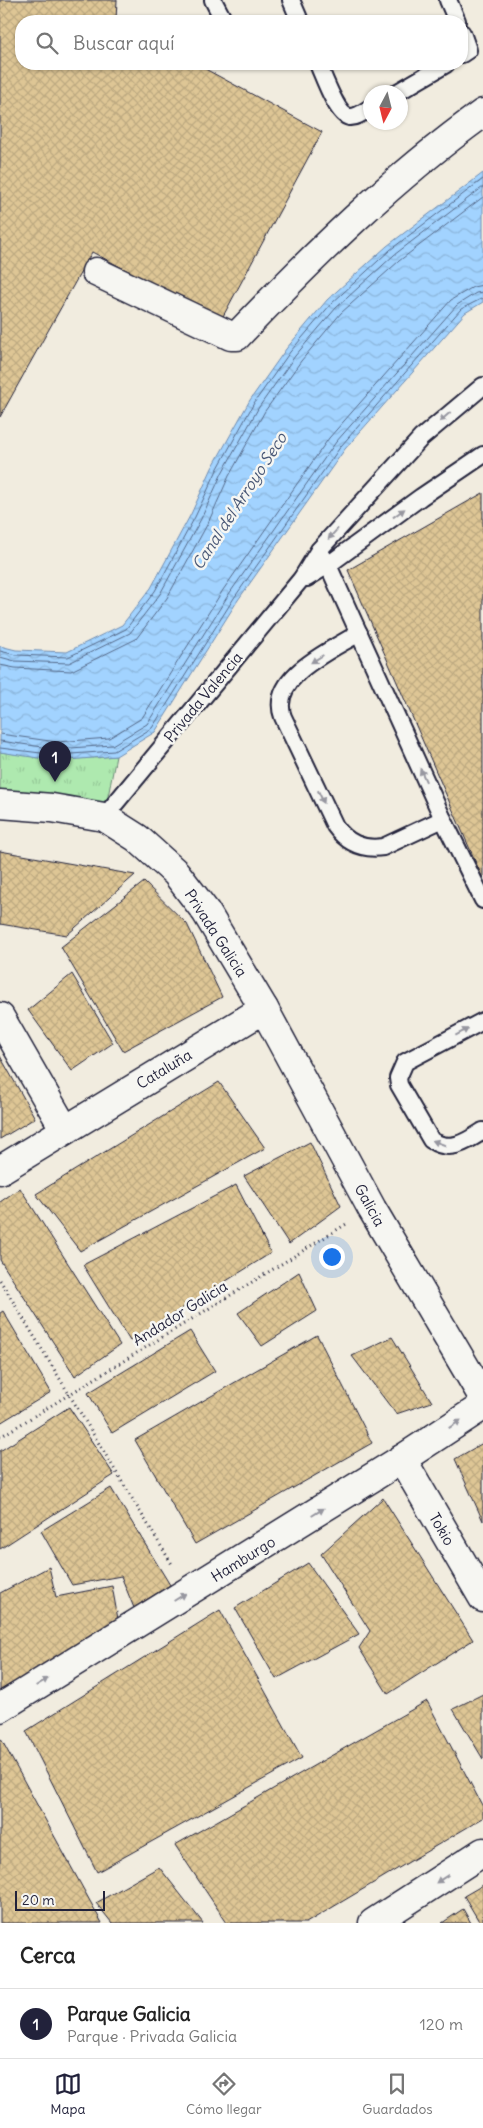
<!DOCTYPE html>
<html lang="es">
<meta charset="utf-8">
<style>
:root{--surface:#fff;--page:#f6f6f6;--text:#222;--muted:#767676;--line:#e0e0e0;--accent:#22223b}
body{margin:0;font-family:Delius,sans-serif;background:var(--page);color:var(--text)}
.compass{position:absolute;left:363px;top:85px;width:45px;height:45px;border-radius:50%;background:var(--surface);box-shadow:0 1px 4px #0004;rotate:187deg}
.scale{position:absolute;left:15px;bottom:12px;width:90px;box-sizing:border-box;padding-left:5px;border:2px solid #22223b;border-top:0;font-size:14px;line-height:18px;white-space:nowrap;color:#22223b;-webkit-text-stroke:4px #f6f6f2;paint-order:stroke}
.you{position:absolute;left:331px;top:1256px;width:18px;height:18px;margin:-12px;border:4px solid #fff;border-radius:50%;background:#1a73e8;box-shadow:0 0 0 8px #1a73e833}
.badge{display:grid;place-items:center;width:32px;height:32px;border-radius:50%;background:var(--accent);color:#fff;font-size:16px;font-weight:700}
.pin{position:absolute;translate:-50% -41px;filter:drop-shadow(0 1px 2px #0008)}
.pin::after{content:'';position:absolute;top:26px;width:18px;height:15px;background:inherit;clip-path:polygon(0 0,100% 0,50% 100%)}
.list{margin:0;padding:0;list-style:none}
h2{display:flex;justify-content:space-between;align-items:center;height:65px;margin:0;padding:0 20px;font-size:21px}
h2 small{font-size:16px;font-weight:400;color:var(--muted)}
.list li{display:grid;grid-template-columns:32px 1fr auto;gap:15px;align-items:center;box-sizing:border-box;height:70px;padding:0 20px;border-top:1px solid var(--line)}
.list b{display:block;font-size:19px;white-space:nowrap}
.list p{margin:0;font-size:16px;white-space:nowrap;color:var(--muted)}
.list em{font-size:16px;font-style:normal;color:var(--muted)}
.icon{flex:none;width:28px;height:28px;fill:none;stroke:currentColor;stroke-width:2;stroke-linecap:round;stroke-linejoin:round}
.map{position:relative;flex:none;width:483px;height:1923px;overflow:hidden}
.search{position:absolute;background:var(--surface);box-shadow:0 1px 4px #0004;left:15px;right:15px;top:15px;height:55px;display:flex;align-items:center;gap:12px;box-sizing:border-box;padding:0 18px;border-radius:20px;color:var(--muted);font-size:19px}
.sheet{height:135px;background:var(--surface)}
nav{display:flex;justify-content:space-around;align-items:center;box-sizing:border-box;height:70px;border-top:1px solid var(--line);background:var(--surface);font-size:14px;color:var(--muted)}
nav a{display:grid;justify-items:center;gap:2px}
nav .on{color:var(--accent)}
.map>svg:first-child{display:block}
.grass{fill:url(#grass-tufts);stroke:#688675}
.water{fill:url(#water-waves);stroke:#6f8cb1}
.lines{fill:none;stroke-linecap:round;stroke-linejoin:round}
.shore{stroke:#556989;stroke-width:1}
.building{fill:url(#building-cross-hatch);stroke:#22223b}
.service-casing{stroke:#22223b;stroke-width:20}
.minor-casing{stroke:#22223b;stroke-width:31}
.path{stroke:#22223b;stroke-width:3;stroke-dasharray:1 4;stroke-linecap:butt}
.service{stroke:#f6f6f2;stroke-width:16}
.minor{stroke:#f6f6f2;stroke-width:28}
.oneway{fill:#9797a0}
.labels{text-anchor:middle;dominant-baseline:central;stroke-width:5;stroke-linejoin:round;paint-order:stroke}
.street-label{font-size:15px;fill:#22223b;stroke:#f6f6f2}
.water-label{font-size:16px;font-style:italic;fill:#485776;stroke:#f6f6f2}
</style>
<div class="map">
<svg width="483" height="1923" viewBox="0 0 483 1923">
<defs>
<pattern id="grass-tufts" width="24" height="20" patternUnits="userSpaceOnUse" patternTransform="scale(1.25)"><rect width="24" height="20" fill="#aee9af"/><path d="M3 7l-1-3M5 7V3M7 7l1-3M15 17l-1-3M17 17v-4M19 17l1-3" fill="none" stroke="#95c897"/></pattern>
<pattern id="water-waves" width="16" height="10" patternUnits="userSpaceOnUse" patternTransform="scale(1.25)"><rect width="16" height="10" fill="#a2d3ff"/><path d="M0 5q4-4 8 0t8 0" fill="none" stroke="#8bb5db"/></pattern>
<pattern id="building-cross-hatch" width="8" height="8" patternUnits="userSpaceOnUse" patternTransform="scale(1.25)"><rect width="8" height="8" fill="#dec695"/><path d="M0 0l8 8M0 8l8-8" fill="none" stroke="#beaa81"/></pattern>
</defs>
<rect width="100%" height="100%" fill="#f1ecdf"/>
<filter id="ink" filterUnits="userSpaceOnUse"><feTurbulence type="fractalNoise" baseFrequency=".02" numOctaves="2"/><feDisplacementMap in="SourceGraphic" scale="10" xChannelSelector="R" yChannelSelector="G"/><feConvolveMatrix kernelMatrix="1 2 1 2 8 2 1 2 1" color-interpolation-filters="sRGB"/></filter>
<g filter="url(#ink)">
<polygon class="grass" points="0,752 61,760 116,756 104,817 0,804"/>
<polygon class="water" points="483,173 483,302 465,313 345,449 238,600 155,732 116,756 57,761 0,752 0,646 16,650 67,652 122,625 151,588 191,514 212,468 250,400 286,349 327,300 387,246"/>
<g class="lines">
<g class="shore">
<polyline points="0,651 16,655 68,657 126,629 155,591 195,517 217,470 254,403 290,352 331,304 390,250 483,179"/>
<polyline points="0,657 15,661 69,663 130,633 160,594 201,519 222,473 259,407 295,356 336,308 394,255 483,187"/>
<polyline points="0,665 15,668 71,671 136,639 167,598 208,523 229,476 265,411 301,361 341,313 399,261 483,197"/>
<polyline points="0,734 57,742 109,738 142,718 223,590 329,438 451,300 473,287 483,285"/>
<polyline points="0,741 57,749 112,745 147,724 229,594 336,442 457,305 476,293 483,292"/>
<polyline points="0,748 57,755 114,751 152,728 234,598 341,446 461,309 483,298"/>
</g>
</g>
<g class="building">
<polygon points="0,0 117,0 116,20 118,21 21,21 21,64 196,64 322,132 221,320 92,252 0,417"/>
<polygon points="483,493 483,879 348,570"/>
<polygon points="0,851 135,875 67,935 0,924"/>
<polygon points="144,882 187,924 222,997 123,1051 61,947"/>
<polygon points="72,974 113,1043 72,1071 28,1010"/>
<polygon points="0,1056 35,1118 0,1139"/>
<polygon points="219,1082 265,1148 80,1251 36,1194"/>
<polygon points="310,1142 341,1206 289,1244 244,1176"/>
<polygon points="236,1185 271,1253 130,1341 83,1265"/>
<polygon points="20,1188 120,1345 75,1376 0,1260 0,1202"/>
<polygon points="299,1272 317,1311 262,1346 238,1313"/>
<polygon points="3,1311 51,1392 0,1423 0,1313"/>
<polygon points="190,1331 215,1371 112,1433 88,1393"/>
<polygon points="317,1335 372,1443 195,1544 135,1440"/>
<polygon points="392,1337 432,1402 396,1414 352,1356"/>
<polygon points="69,1407 114,1475 0,1549 0,1451"/>
<polygon points="483,1443 483,1521 455,1459"/>
<polygon points="111,1488 170,1585 134,1608 121,1576 72,1585 41,1531"/>
<polygon points="383,1498 473,1640 388,1694 359,1648 370,1631 321,1554"/>
<polygon points="308,1563 359,1634 276,1679 235,1608"/>
<polygon points="49,1567 56,1597 112,1586 118,1619 0,1691 0,1593"/>
<polygon points="220,1610 302,1758 97,1872 26,1731"/>
<polygon points="483,1694 483,1759 453,1709"/>
<polygon points="427,1701 483,1807 483,1818 306,1923 227,1923 175,1845"/>
<polygon points="0,1739 1,1739 102,1923 0,1923"/>
<polygon points="159,1867 203,1923 112,1923 96,1903"/>
<polygon points="483,1885 483,1923 480,1923 464,1896"/>
<polygon points="463,1909 471,1923 442,1923"/>
</g>
<g class="lines">
<g class="service-casing">
<g id="service">
<polyline points="213,0 224,21"/>
<polyline points="291,0 300,21"/>
<polyline points="448,0 457,21"/>
<polyline points="462,33 468,50 462,54"/>
<path d="M318 64C323 75 337 115 349 117 356 118 365 111 370 108"/>
<polyline points="398,92 446,64"/>
<polyline points="319,550 328,565 443,819 483,900"/>
<polyline points="302,578 307,578 328,565 421,497 483,455"/>
<path d="M359 633C332 650 268 677 283 717L335 826C347 843 362 850 383 847L443 819"/>
<polyline points="104,817 302,578 319,550 421,438 483,386"/>
<path d="M483 1021 405 1062 398 1078 399 1085 431 1140C450 1153 466 1142 483 1131"/>
</g>
</g>
<g class="minor-casing">
<g id="minor">
<path d="M96 272 231 336H237C313 256 394 177 483 113"/>
<polyline points="0,804 52,808 104,817 137,838 176,873 206,912 264,1009 372,1209 483,1397"/>
<polyline points="0,1017 65,1130"/>
<polyline points="0,1170 264,1009"/>
<polyline points="402,1459 483,1598"/>
<polyline points="0,1708 402,1459 483,1406"/>
<polyline points="373,1923 483,1852"/>
</g>
</g>
<g class="path">
<polyline points="0,1280 173,1566"/>
<polyline points="0,1437 348,1223"/>
</g>
<use href="#service" class="service"/>
<use href="#minor" class="minor"/>
</g>
<defs><path id="oneway-solid" d="M-6-.8H1V-3.2L6.5 0L1 3.2V.8H-6Z" transform="scale(1.25)"/></defs>
<g class="oneway">
<use href="#oneway-solid" transform="translate(445 417) rotate(139)"/>
<use href="#oneway-solid" transform="translate(399 513) rotate(-36)"/>
<use href="#oneway-solid" transform="translate(333 534) rotate(132)"/>
<use href="#oneway-solid" transform="translate(317 659) rotate(148)"/>
<use href="#oneway-solid" transform="translate(423 775) rotate(-114)"/>
<use href="#oneway-solid" transform="translate(321 797) rotate(65)"/>
<use href="#oneway-solid" transform="translate(462 1032) rotate(-28)"/>
<use href="#oneway-solid" transform="translate(439 1143) rotate(-159)"/>
<use href="#oneway-solid" transform="translate(455 1424) rotate(-33)"/>
<use href="#oneway-solid" transform="translate(318 1512) rotate(-32)"/>
<use href="#oneway-solid" transform="translate(180 1597) rotate(-32)"/>
<use href="#oneway-solid" transform="translate(42 1682) rotate(-32)"/>
<use href="#oneway-solid" transform="translate(442 1879) rotate(147)"/>
</g>
</g>
<g class="labels">
<g class="street-label">
<text transform="translate(203 697) rotate(-50)">Privada Valencia</text>
<text transform="translate(216 933) rotate(57)">Privada Galicia</text>
<text transform="translate(164 1069) rotate(-31)">Cataluña</text>
<text transform="translate(370 1205) rotate(61)">Galicia</text>
<text transform="translate(180 1313) rotate(-32)">Andador Galicia</text>
<text transform="translate(442 1529) rotate(60)">Tokio</text>
<text transform="translate(243 1559) rotate(-32)">Hamburgo</text>
</g>
<g class="water-label">
<text transform="translate(239 501) rotate(-57)">Canal del Arroyo Seco</text>
</g>
</g>
</svg>
<svg class="compass" viewBox="-18 -18 36 36"><path d="M0-13l5 13h-10z" fill="#e53935"/><path d="M0 13l5-13h-10z" fill="#767676"/></svg>
<div class="scale">20 m</div>
<div class="you"></div>
<div class="pin badge" style="left:55px;top:782px">1</div>
<div class="search"><svg class="icon" aria-label="search" viewBox="0 0 24 24"><circle cx="10" cy="10" r="6"/><path d="M15 15l6 6"/></svg>Buscar aquí</div>
</div>
<section class="sheet">
<h2>Cerca<small></small></h2>
<ul class="list">
<li><span class="badge">1</span><div><b>Parque Galicia</b><p>Parque · Privada Galicia</p></div><em>120 m</em></li>
</ul>
</section>
<nav>
<a class="on"><svg class="icon" aria-label="map" viewBox="0 0 24 24"><path d="M3 6l6-2 6 2 6-2v14l-6 2-6-2-6 2zM9 4v14M15 6v14"/></svg>Mapa</a>
<a><svg class="icon" aria-label="directions" viewBox="0 0 24 24"><path d="M12 3l9 9-9 9-9-9zM9 14v-3h6M13 9l2 2-2 2"/></svg>Cómo llegar</a>
<a><svg class="icon" aria-label="saved" viewBox="0 0 24 24"><path d="M7 4h10v16l-5-4-5 4z"/></svg>Guardados</a>
</nav>
